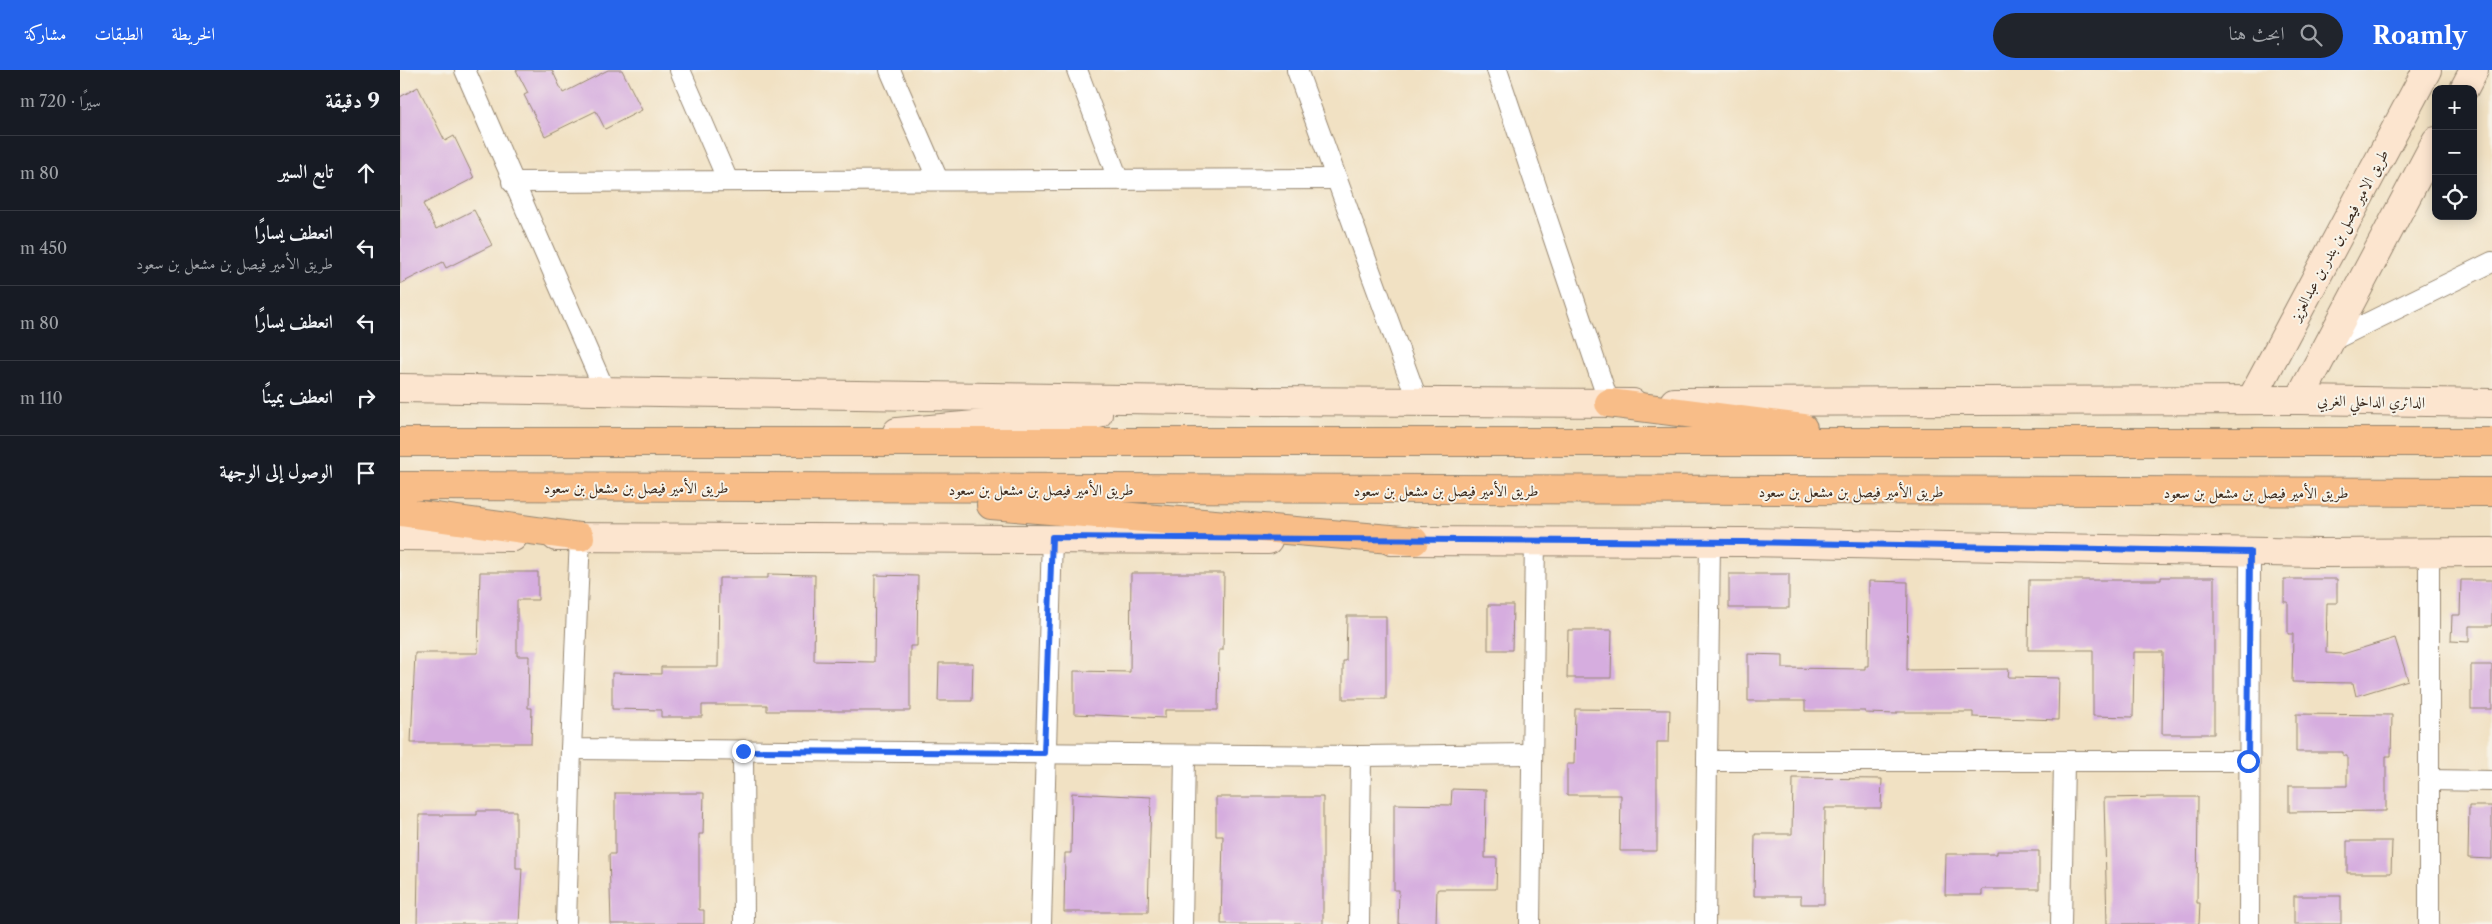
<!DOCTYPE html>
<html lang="ar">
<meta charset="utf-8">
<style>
:root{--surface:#171b24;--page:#20242c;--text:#f1f3f6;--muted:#9ea1a6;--line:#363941;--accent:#2563eb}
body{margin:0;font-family:"Libre Caslon Text",Amiri,serif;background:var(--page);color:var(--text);direction:rtl}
.controls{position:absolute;right:15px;top:15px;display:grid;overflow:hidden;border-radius:10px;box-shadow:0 2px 12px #0003}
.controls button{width:45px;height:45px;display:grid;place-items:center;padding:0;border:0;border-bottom:1px solid var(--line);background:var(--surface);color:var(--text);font:25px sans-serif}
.stop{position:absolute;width:15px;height:15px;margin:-11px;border:4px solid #2563eb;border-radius:50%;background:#fff}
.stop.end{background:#2563eb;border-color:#fff;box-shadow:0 1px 5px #0008}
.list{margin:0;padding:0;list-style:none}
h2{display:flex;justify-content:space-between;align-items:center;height:65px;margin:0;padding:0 20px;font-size:21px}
h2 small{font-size:16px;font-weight:400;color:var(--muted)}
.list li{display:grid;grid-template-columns:32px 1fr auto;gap:15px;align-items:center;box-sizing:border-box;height:75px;padding:0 20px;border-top:1px solid var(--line)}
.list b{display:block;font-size:19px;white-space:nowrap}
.list p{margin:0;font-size:16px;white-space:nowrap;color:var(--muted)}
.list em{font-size:16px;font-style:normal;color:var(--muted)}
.icon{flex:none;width:28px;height:28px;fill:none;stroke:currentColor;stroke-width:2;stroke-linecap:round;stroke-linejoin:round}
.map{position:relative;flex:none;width:2092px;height:854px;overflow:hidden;direction:ltr}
header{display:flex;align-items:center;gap:30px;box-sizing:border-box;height:70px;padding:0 25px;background:var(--accent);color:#fff}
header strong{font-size:24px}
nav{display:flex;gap:28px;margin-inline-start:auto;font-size:18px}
.search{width:350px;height:45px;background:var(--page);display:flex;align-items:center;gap:12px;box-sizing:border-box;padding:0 18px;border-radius:28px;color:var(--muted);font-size:19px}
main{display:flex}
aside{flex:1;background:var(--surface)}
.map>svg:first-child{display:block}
.building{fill:#d6addf}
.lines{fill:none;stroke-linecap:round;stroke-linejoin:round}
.street-casing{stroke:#968670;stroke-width:22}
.secondary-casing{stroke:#968670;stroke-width:30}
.primary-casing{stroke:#968670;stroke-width:30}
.street{stroke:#fff;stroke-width:20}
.secondary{stroke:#fce5cf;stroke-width:28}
.primary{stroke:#f8bd88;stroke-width:28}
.route{stroke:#2563eb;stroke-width:6}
.labels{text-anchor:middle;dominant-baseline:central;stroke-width:4;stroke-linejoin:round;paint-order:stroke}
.street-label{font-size:15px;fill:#3b2a1e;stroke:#f7f3e8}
</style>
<header>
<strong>Roamly</strong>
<div class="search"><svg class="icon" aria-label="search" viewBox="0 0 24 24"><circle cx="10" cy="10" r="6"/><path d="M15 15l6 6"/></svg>ابحث هنا</div>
<nav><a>الخريطة</a><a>الطبقات</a><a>مشاركة</a></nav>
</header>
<main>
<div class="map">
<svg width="2092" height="854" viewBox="0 0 2092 854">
<rect width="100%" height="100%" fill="#f7f3e8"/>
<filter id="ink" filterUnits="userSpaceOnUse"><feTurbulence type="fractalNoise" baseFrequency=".02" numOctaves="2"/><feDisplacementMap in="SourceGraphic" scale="10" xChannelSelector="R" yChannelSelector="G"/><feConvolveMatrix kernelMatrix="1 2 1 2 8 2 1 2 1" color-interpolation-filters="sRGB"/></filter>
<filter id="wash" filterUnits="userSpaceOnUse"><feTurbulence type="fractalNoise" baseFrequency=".0096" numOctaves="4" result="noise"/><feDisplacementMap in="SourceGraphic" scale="20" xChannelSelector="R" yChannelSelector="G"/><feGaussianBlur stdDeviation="1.12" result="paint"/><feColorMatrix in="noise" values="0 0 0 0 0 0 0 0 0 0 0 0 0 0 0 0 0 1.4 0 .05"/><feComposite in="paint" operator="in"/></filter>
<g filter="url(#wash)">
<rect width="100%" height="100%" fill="#f1e1c3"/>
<g id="blocks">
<g class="building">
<polygon points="116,0 152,0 163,23 208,0 222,0 242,40 205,59 196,41 145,66 124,25 128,23"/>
<polygon points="18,17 45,71 54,66 74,108 23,134 36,159 74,140 92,175 46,198 43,192 0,214 0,27"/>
<polygon points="80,502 138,502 138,530 117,530 117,586 129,586 128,638 132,638 131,673 11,673 15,583 78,583"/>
<polygon points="731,503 824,503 823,580 819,580 818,640 765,640 765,648 674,644 674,601 730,602"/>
<polygon points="368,504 415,505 414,591 474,592 475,505 518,506 517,576 510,576 510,641 367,641 367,635 302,635 302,647 261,647 261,640 212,639 212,603 261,604 261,597 318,597 319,508 368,508"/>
<rect x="1329" y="504" width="60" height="34"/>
<polygon points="1761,507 1814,507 1814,664 1762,664 1763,582 1734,582 1733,647 1693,646 1693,580 1628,580 1629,510 1761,510"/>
<polygon points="1884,509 1937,509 1937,533 1927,533 1926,583 1943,584 1995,568 2008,610 1956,626 1953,613 1892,612 1893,564 1888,564 1888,532 1884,532"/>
<polygon points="2061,510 2092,510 2092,556 2069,556 2069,572 2051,571 2052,545 2060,545"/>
<polygon points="1469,511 1508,512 1507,600 1609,599 1608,607 1659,608 1658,650 1573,647 1573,642 1497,642 1497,644 1465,643 1465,641 1405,641 1405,631 1348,631 1348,584 1383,585 1383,598 1465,599 1465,596 1468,596"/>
<polygon points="1088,535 1113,535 1112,580 1088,580"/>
<polygon points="947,546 986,546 986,629 943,629 943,591 946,591"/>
<polygon points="1168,560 1212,560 1211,608 1167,608"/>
<polygon points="539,593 573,593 572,631 538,631"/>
<rect x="2071" y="595" width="21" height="44"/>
<polygon points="1175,639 1270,640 1269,672 1257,672 1257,781 1220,781 1221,725 1167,725 1167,694 1174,694"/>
<polygon points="1896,644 1992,645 1991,686 1986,686 1986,741 1889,742 1889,716 1947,716 1947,686 1943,686 1943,682 1896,682"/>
<polygon points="1393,708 1482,709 1481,738 1425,738 1424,834 1401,834 1401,826 1354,826 1355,764 1392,764"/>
<polygon points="1052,719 1086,720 1085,788 1097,788 1096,819 1039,819 1037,820 1036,854 998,854 999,820 994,820 994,734 1051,735"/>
<polygon points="215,723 304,723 303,764 299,764 299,840 304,840 304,854 211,854 209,784 215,784"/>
<polygon points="672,723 751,727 748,842 664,842 665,783 671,783"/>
<polygon points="816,727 923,727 923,854 821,854 823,766 816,766"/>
<polygon points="1760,727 1798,727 1797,833 1800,833 1799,854 1707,854 1704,728"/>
<polygon points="2069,736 2092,736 2092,789 2068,788"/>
<polygon points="77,741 116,741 116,798 122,798 119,854 17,854 19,745 77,745"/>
<polygon points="1947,771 1992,771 1991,803 1947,803"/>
<polygon points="1597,781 1639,781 1639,819 1582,819 1582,825 1545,825 1546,784 1597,784"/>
<rect x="1894" y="826" width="47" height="28"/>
</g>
</g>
</g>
<g filter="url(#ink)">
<use href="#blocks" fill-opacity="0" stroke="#968670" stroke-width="1"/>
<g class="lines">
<g class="street-casing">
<g id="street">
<polyline points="65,0 205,321"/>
<polyline points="280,0 328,111"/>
<polyline points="490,0 538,110"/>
<polyline points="677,0 718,109"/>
<polyline points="897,0 1018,332"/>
<polyline points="1097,0 1209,333"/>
<polyline points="112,112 937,109"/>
<polyline points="1929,272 2092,192"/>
<polyline points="180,467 171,679 961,686"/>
<polyline points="1310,472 1307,691 1848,691"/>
<polyline points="2029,482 2029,854"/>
<polyline points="343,681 344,854"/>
<polyline points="2029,710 2092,711"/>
<polyline points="166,854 171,679"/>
<polyline points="641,854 652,467"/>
<polyline points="782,854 785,685"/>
<polyline points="959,854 961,686 1132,684"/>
<polyline points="1130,854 1135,468"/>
<polyline points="1305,854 1307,691"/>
<polyline points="1661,854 1664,691"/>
<polyline points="1849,854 1850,481"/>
</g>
</g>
<g class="secondary-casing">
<g id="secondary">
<polyline points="2064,19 2074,0"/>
<polyline points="0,318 852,331 1233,333"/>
<polyline points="1851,330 2027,0"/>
<polyline points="1899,330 2036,71"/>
<polyline points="1274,332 1899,330 2092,333"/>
<polyline points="497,362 698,344"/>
<polyline points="0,466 113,467"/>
<polyline points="156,467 868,470"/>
<polyline points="991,471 1343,472 1919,483 2092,482"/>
</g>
</g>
<g class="primary-casing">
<g id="primary">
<polyline points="1209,333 1403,358"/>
<polyline points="0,372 2092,372"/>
<polyline points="0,416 2092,422"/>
<polyline points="591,435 1014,471"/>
<polyline points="0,442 180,467"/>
</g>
</g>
<use href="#street" class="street"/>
<use href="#secondary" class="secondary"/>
<use href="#primary" class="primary"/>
</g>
</g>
<g class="lines" filter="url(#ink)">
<polyline class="route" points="343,681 644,683 652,467 1342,472 1850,482 1848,691"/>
</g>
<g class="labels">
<g class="street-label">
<text transform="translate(1939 165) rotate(-62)">طريق الامير فيصل بن بندر بن عبدالعزيز</text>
<text transform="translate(1971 331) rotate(1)">الدائري الداخلي الغربي</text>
<text x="236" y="417">طريق الأمير فيصل بن مشعل بن سعود</text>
<text x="641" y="419">طريق الأمير فيصل بن مشعل بن سعود</text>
<text x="1046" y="420">طريق الأمير فيصل بن مشعل بن سعود</text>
<text x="1451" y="421">طريق الأمير فيصل بن مشعل بن سعود</text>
<text x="1856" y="422">طريق الأمير فيصل بن مشعل بن سعود</text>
</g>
</g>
</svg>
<div class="controls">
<button>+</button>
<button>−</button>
<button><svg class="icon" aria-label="locate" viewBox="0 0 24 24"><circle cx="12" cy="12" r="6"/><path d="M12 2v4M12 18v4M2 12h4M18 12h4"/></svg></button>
</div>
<div class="stop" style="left:1848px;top:691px"></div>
<div class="stop end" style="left:343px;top:681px"></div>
</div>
<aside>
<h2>9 دقيقة<small>سيرًا · 720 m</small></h2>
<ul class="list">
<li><svg class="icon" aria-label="ahead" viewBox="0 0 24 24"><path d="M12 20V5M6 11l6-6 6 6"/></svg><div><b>تابع السير</b></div><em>80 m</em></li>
<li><svg class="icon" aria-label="left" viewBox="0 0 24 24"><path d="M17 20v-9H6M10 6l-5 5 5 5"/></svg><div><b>انعطف يسارًا</b><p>طريق الأمير فيصل بن مشعل بن سعود</p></div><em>450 m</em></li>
<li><svg class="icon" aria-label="left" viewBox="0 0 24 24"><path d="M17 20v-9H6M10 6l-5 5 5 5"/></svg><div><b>انعطف يسارًا</b></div><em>80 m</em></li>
<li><svg class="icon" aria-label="right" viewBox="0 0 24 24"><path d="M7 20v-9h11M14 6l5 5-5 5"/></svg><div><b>انعطف يمينًا</b></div><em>110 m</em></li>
<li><svg class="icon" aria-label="arrive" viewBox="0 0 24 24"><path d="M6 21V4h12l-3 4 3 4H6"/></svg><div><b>الوصول إلى الوجهة</b></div></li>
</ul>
</aside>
</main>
